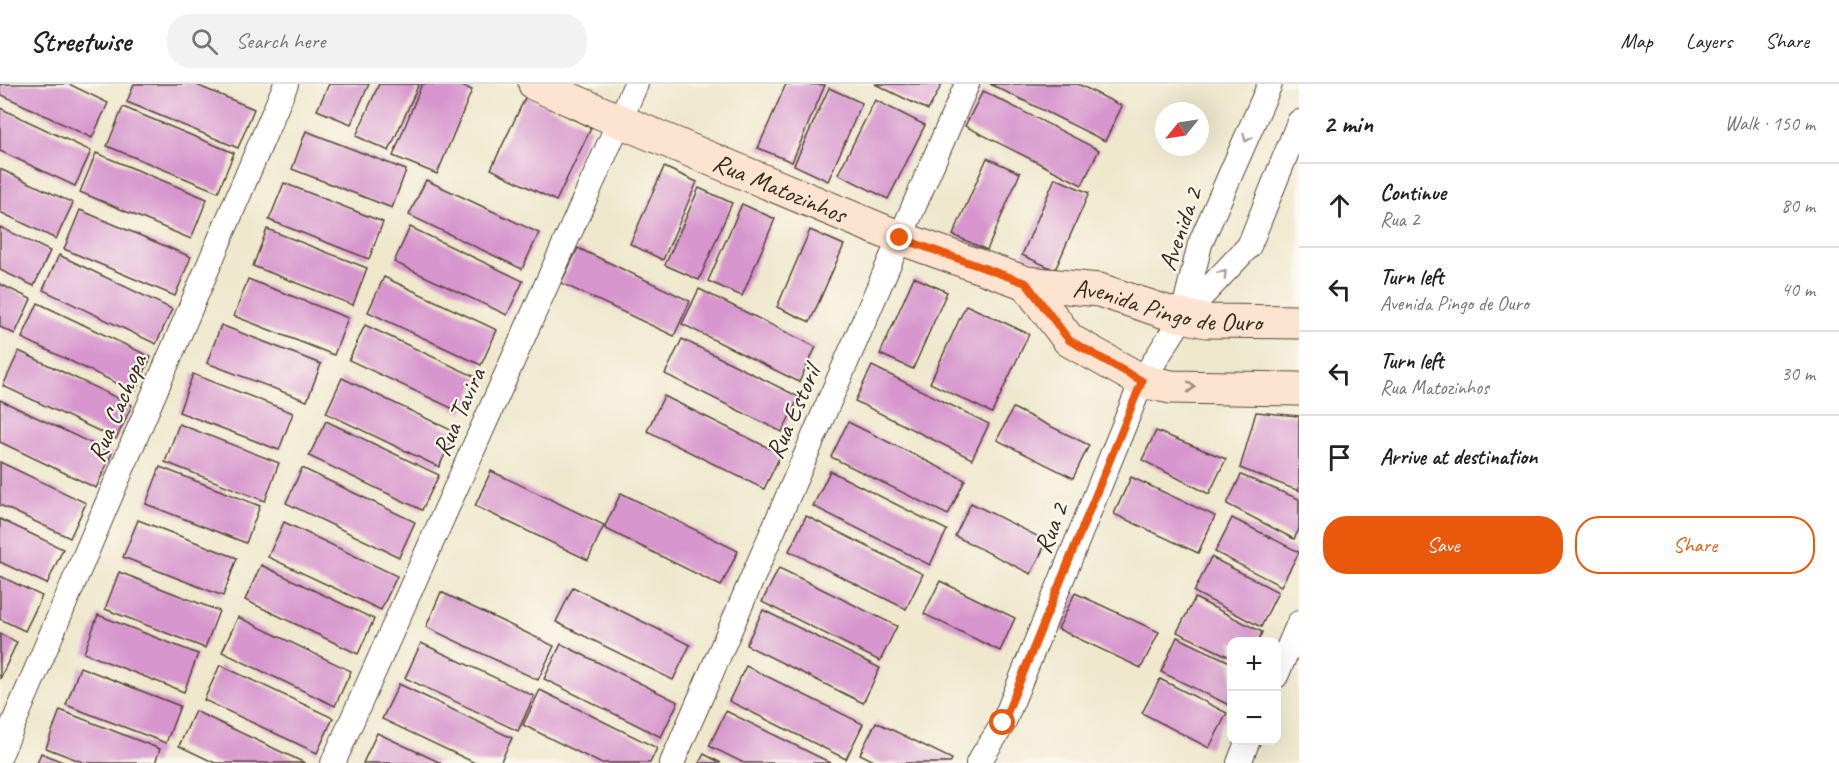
<!DOCTYPE html>
<meta charset="utf-8">
<style>
:root{--surface:#fff;--page:#f2f2f2;--text:#222;--muted:#767676;--line:#e0e0e0;--accent:#ea580c}
body{margin:0;font-family:Caveat,sans-serif;background:var(--page);color:var(--text)}
.controls{position:absolute;right:18px;bottom:18px;display:grid;overflow:hidden;border-radius:12px;box-shadow:0 6px 24px #0002}
.controls button{width:54px;height:54px;display:grid;place-items:center;padding:0;border:0;border-bottom:2px solid var(--line);background:var(--surface);color:var(--text);font:30px sans-serif}
.compass{position:absolute;left:1155px;top:18px;width:54px;height:54px;border-radius:50%;background:var(--surface);box-shadow:0 6px 24px #0002;rotate:240deg}
.stop{position:absolute;width:18px;height:18px;margin:-14px;border:4px solid #ea580c;border-radius:50%;background:#fff}
.stop.end{background:#ea580c;border-color:#fff;box-shadow:0 2px 6px #0008}
.list{margin:0;padding:0;list-style:none}
h2{display:flex;justify-content:space-between;align-items:center;height:78px;margin:0;padding:0 24px;font-size:26px}
h2 small{font-size:20px;font-weight:400;color:var(--muted)}
.list li{display:grid;grid-template-columns:39px 1fr auto;gap:18px;align-items:center;box-sizing:border-box;height:84px;padding:0 24px;border-top:2px solid var(--line)}
.list b{display:block;font-size:22px;white-space:nowrap}
.list p{margin:0;font-size:20px;white-space:nowrap;color:var(--muted)}
.list em{font-size:20px;font-style:normal;color:var(--muted)}
.actions{display:flex;gap:12px;padding:18px 24px}
.actions a{flex:1;padding:14px 0;border:2px solid var(--accent);border-radius:24px;text-align:center;font-size:21px;color:var(--accent)}
.actions .main{background:var(--accent);color:#fff}
.icon{flex:none;width:33px;height:33px;fill:none;stroke:currentColor;stroke-width:2;stroke-linecap:round;stroke-linejoin:round}
.map{position:relative;flex:none;width:1299px;height:679px;overflow:hidden}
header{display:flex;align-items:center;gap:36px;box-sizing:border-box;height:84px;padding:0 30px;background:var(--surface);border-bottom:2px solid var(--line)}
header strong{font-size:28px}
nav{display:flex;gap:33px;margin-inline-start:auto;font-size:21px}
.search{width:420px;height:54px;background:var(--page);display:flex;align-items:center;gap:15px;box-sizing:border-box;padding:0 21px;border-radius:24px;color:var(--muted);font-size:22px}
main{display:flex}
aside{flex:1;background:var(--surface)}
.map>svg:first-child{display:block}
.building{fill:#d796ce}
.lines{fill:none;stroke-linecap:round;stroke-linejoin:round}
.street-casing{stroke:#564638;stroke-width:26}
.secondary-casing{stroke:#564638;stroke-width:35}
.street{stroke:#fff;stroke-width:24}
.secondary{stroke:#fde4d1;stroke-width:33}
.oneway{stroke:#a79f9a}
.oneway2{stroke:#9c8778}
.route{stroke:#ea580c;stroke-width:8}
.labels{text-anchor:middle;dominant-baseline:central;stroke-width:4.5;stroke-linejoin:round;paint-order:stroke}
.street-label{font-size:26px;fill:#3b2a1e;stroke:#fbf7ec}
</style>
<header>
<strong>Streetwise</strong>
<div class="search"><svg class="icon" aria-label="search" viewBox="0 0 24 24"><circle cx="10" cy="10" r="6"/><path d="M15 15l6 6"/></svg>Search here</div>
<nav><a>Map</a><a>Layers</a><a>Share</a></nav>
</header>
<main>
<div class="map">
<svg width="1299" height="679" viewBox="0 0 1299 679">
<rect width="100%" height="100%" fill="#fbf7ec"/>
<filter id="ink" filterUnits="userSpaceOnUse"><feTurbulence type="fractalNoise" baseFrequency=".0167" numOctaves="2"/><feDisplacementMap in="SourceGraphic" scale="12" xChannelSelector="R" yChannelSelector="G"/><feConvolveMatrix kernelMatrix="1 2 1 2 8 2 1 2 1" color-interpolation-filters="sRGB"/></filter>
<filter id="wash" filterUnits="userSpaceOnUse"><feTurbulence type="fractalNoise" baseFrequency=".008" numOctaves="4" result="noise"/><feDisplacementMap in="SourceGraphic" scale="24" xChannelSelector="R" yChannelSelector="G"/><feGaussianBlur stdDeviation="1.35" result="paint"/><feColorMatrix in="noise" values="0 0 0 0 0 0 0 0 0 0 0 0 0 0 0 0 0 1.4 0 .05"/><feComposite in="paint" operator="in"/></filter>
<g filter="url(#wash)">
<rect width="100%" height="100%" fill="#efe8cd"/>
<g id="blocks">
<g class="building">
<polygon points="0,0 69,0 108,19 92,54 0,10"/>
<polygon points="134,0 194,0 254,25 238,64 127,18"/>
<polygon points="329,0 369,0 351,40 317,26"/>
<polygon points="379,0 419,0 389,67 356,52"/>
<polygon points="422,0 457,0 472,6 437,90 393,72"/>
<polygon points="786,0 825,1 792,78 758,64"/>
<polygon points="875,0 942,0 928,26"/>
<polygon points="990,0 1078,0 1122,22 1105,57"/>
<polygon points="829,4 862,19 828,97 794,81"/>
<polygon points="983,7 1099,66 1082,101 965,42"/>
<polygon points="526,12 591,44 556,117 491,85"/>
<polygon points="875,16 925,41 888,115 838,90"/>
<polygon points="123,23 234,69 218,108 107,62"/>
<polygon points="0,24 91,67 75,102 0,67"/>
<polygon points="306,47 406,86 392,124 292,85"/>
<polygon points="96,69 207,115 191,155 80,108"/>
<polygon points="987,74 1020,89 987,166 953,151"/>
<polygon points="664,83 697,98 663,176 630,160"/>
<polygon points="0,85 73,119 56,155 0,128"/>
<polygon points="1055,94 1089,109 1055,186 1022,171"/>
<polygon points="426,96 539,149 522,185 409,131"/>
<polygon points="284,99 383,138 369,175 269,136"/>
<polygon points="699,104 732,119 699,196 665,181"/>
<polygon points="742,120 775,135 742,212 708,197"/>
<polygon points="80,126 191,173 175,212 64,165"/>
<polygon points="0,143 50,167 34,202 0,186"/>
<polygon points="410,143 523,197 507,231 394,178"/>
<polygon points="267,145 367,184 353,221 253,182"/>
<polygon points="810,146 844,161 810,238 777,223"/>
<polygon points="578,164 690,217 674,252 561,199"/>
<polygon points="59,171 172,225 156,260 43,206"/>
<polygon points="384,193 497,246 481,281 368,228"/>
<polygon points="914,193 947,208 913,285 880,270"/>
<polygon points="248,195 348,234 334,271 234,232"/>
<polygon points="0,200 31,215 15,250 0,243"/>
<polygon points="699,205 816,263 799,298 682,240"/>
<polygon points="38,219 151,273 135,308 22,254"/>
<polygon points="966,221 1029,250 992,329 930,299"/>
<polygon points="221,241 321,280 307,317 207,279"/>
<polygon points="365,241 478,294 462,329 349,276"/>
<polygon points="682,255 799,313 782,348 665,290"/>
<polygon points="19,267 132,321 116,355 3,302"/>
<polygon points="872,282 989,340 972,375 855,317"/>
<polygon points="193,290 293,329 279,366 179,328"/>
<polygon points="342,294 455,348 439,383 326,329"/>
<polygon points="664,312 781,370 764,405 647,347"/>
<polygon points="0,316 112,369 96,404 0,358"/>
<polygon points="1013,324 1089,361 1073,394 997,356"/>
<polygon points="1256,328 1299,332 1299,407 1240,384"/>
<polygon points="326,337 439,391 422,426 309,372"/>
<polygon points="848,338 965,396 948,431 831,373"/>
<polygon points="179,340 279,379 265,417 165,378"/>
<polygon points="1156,347 1226,375 1209,410 1142,376"/>
<polygon points="0,378 86,419 70,454 0,421"/>
<polygon points="160,383 260,422 246,459 146,420"/>
<polygon points="302,384 415,438 399,473 286,419"/>
<polygon points="491,387 604,441 588,476 475,422"/>
<polygon points="830,387 947,446 930,481 813,422"/>
<polygon points="1241,391 1299,415 1299,445 1294,455 1227,420"/>
<polygon points="1131,393 1215,432 1198,469 1114,430"/>
<polygon points="621,409 738,467 721,502 604,444"/>
<polygon points="971,419 1047,457 1031,490 955,452"/>
<polygon points="806,432 923,490 906,525 789,467"/>
<polygon points="1232,434 1299,468 1281,502 1215,468"/>
<polygon points="0,435 63,465 47,500 0,478"/>
<polygon points="138,436 237,474 223,512 123,473"/>
<polygon points="284,438 397,492 381,526 268,473"/>
<polygon points="1211,473 1278,508 1261,543 1194,508"/>
<polygon points="261,481 374,535 358,570 245,516"/>
<polygon points="779,484 897,542 880,577 762,518"/>
<polygon points="119,488 219,527 205,564 105,525"/>
<polygon points="0,492 42,512 25,547 0,535"/>
<polygon points="940,497 1015,534 1000,567 924,530"/>
<polygon points="573,503 690,561 673,596 556,538"/>
<polygon points="441,508 554,562 538,596 426,543"/>
<polygon points="1075,509 1159,548 1141,584 1058,545"/>
<polygon points="1195,514 1262,548 1258,558 1232,558 1232,574 1177,548"/>
<polygon points="763,526 880,584 863,619 746,561"/>
<polygon points="98,531 198,570 184,608 84,569"/>
<polygon points="238,533 351,587 335,622 222,568"/>
<polygon points="0,550 17,558 0,595"/>
<polygon points="1177,553 1232,579 1232,615 1229,621 1161,588"/>
<polygon points="421,559 534,612 518,647 405,594"/>
<polygon points="561,560 678,618 661,653 544,595"/>
<polygon points="220,581 333,634 317,669 204,616"/>
<polygon points="746,582 863,640 846,675 729,617"/>
<polygon points="80,583 180,622 166,659 66,621"/>
<polygon points="1160,595 1227,629 1209,664 1142,629"/>
<polygon points="399,600 512,654 500,679 475,679 382,635"/>
<polygon points="540,606 657,664 650,679 600,679 523,641"/>
<polygon points="60,626 160,665 155,679 85,679 46,664"/>
<polygon points="195,627 305,679 215,679 179,662"/>
<polygon points="726,627 831,679 744,679 709,662"/>
<polygon points="876,638 952,675 950,679 878,679 860,670"/>
<polygon points="377,649 441,679 363,679"/>
<polygon points="41,669 65,679 37,679"/>
<polygon points="704,670 721,679 699,679"/>
</g>
</g>
</g>
<g filter="url(#ink)">
<use href="#blocks" fill-opacity="0" stroke="#564638" stroke-width="1.5"/>
<g class="lines">
<g class="street-casing">
<g id="street">
<polyline points="1183,230 1200,160 1270,0"/>
<polyline points="1276,592 1299,539"/>
<polyline points="0,671 286,0"/>
<polyline points="333,679 636,0"/>
<polyline points="672,679 967,0"/>
<polyline points="978,679 1003,640 1142,297 1183,232 1249,162 1299,38"/>
<polyline points="1239,679 1248,656"/>
</g>
</g>
<g class="secondary-casing">
<g id="secondary">
<path id="s1" d="M535 0 620 37 900 154 1026 199 1099 206 1169 229 1206 237 1299 238"/>
<polyline points="1026,199 1069,256 1142,297 1171,303 1299,305"/>
</g>
</g>
<use href="#street" class="street"/>
<use href="#secondary" class="secondary"/>
</g>
<defs><path id="oneway-chevron" d="M-2-3.5L2.5 0L-2 3.5" fill="none" stroke-width="1.6" stroke-linecap="round" stroke-linejoin="round" transform="scale(1.5)"/></defs>
<g class="oneway">
<use href="#oneway-chevron" transform="translate(1247 54) rotate(114)"/>
<use href="#oneway-chevron" transform="translate(1223 190) rotate(-47)"/>
</g>
<use class="oneway2" href="#oneway-chevron" transform="translate(1191 303) rotate(1)"/>
</g>
<g class="lines" filter="url(#ink)">
<polyline class="route" points="900,154 1026,199 1069,256 1142,297 1003,639"/>
</g>
<g class="labels">
<g class="street-label">
<text stroke="none"><textPath href="#s1" startOffset="266">Rua Matozinhos</textPath></text>
<text transform="translate(1180 145) rotate(-71)">Avenida 2</text>
<text stroke="none"><textPath href="#s1" startOffset="674">Avenida Pingo de Ouro</textPath></text>
<text transform="translate(117 324) rotate(-67)">Rua Cachopa</text>
<text transform="translate(459 328) rotate(-66)">Rua Tavira</text>
<text transform="translate(793 328) rotate(-66)">Rua Estoril</text>
<text transform="translate(1051 444) rotate(-68)">Rua 2</text>
</g>
</g>
</svg>
<div class="controls">
<button>+</button>
<button>−</button>
</div>
<svg class="compass" viewBox="-18 -18 36 36"><path d="M0-13l5 13h-10z" fill="#e53935"/><path d="M0 13l5-13h-10z" fill="#767676"/></svg>
<div class="stop" style="left:1003px;top:639px"></div>
<div class="stop end" style="left:900px;top:154px"></div>
</div>
<aside>
<h2>2 min<small>Walk · 150 m</small></h2>
<ul class="list">
<li><svg class="icon" aria-label="ahead" viewBox="0 0 24 24"><path d="M12 20V5M6 11l6-6 6 6"/></svg><div><b>Continue</b><p>Rua 2</p></div><em>80 m</em></li>
<li><svg class="icon" aria-label="left" viewBox="0 0 24 24"><path d="M17 20v-9H6M10 6l-5 5 5 5"/></svg><div><b>Turn left</b><p>Avenida Pingo de Ouro</p></div><em>40 m</em></li>
<li><svg class="icon" aria-label="left" viewBox="0 0 24 24"><path d="M17 20v-9H6M10 6l-5 5 5 5"/></svg><div><b>Turn left</b><p>Rua Matozinhos</p></div><em>30 m</em></li>
<li><svg class="icon" aria-label="arrive" viewBox="0 0 24 24"><path d="M6 21V4h12l-3 4 3 4H6"/></svg><div><b>Arrive at destination</b></div></li>
</ul>
<div class="actions"><a class="main">Save</a><a>Share</a></div>
</aside>
</main>
